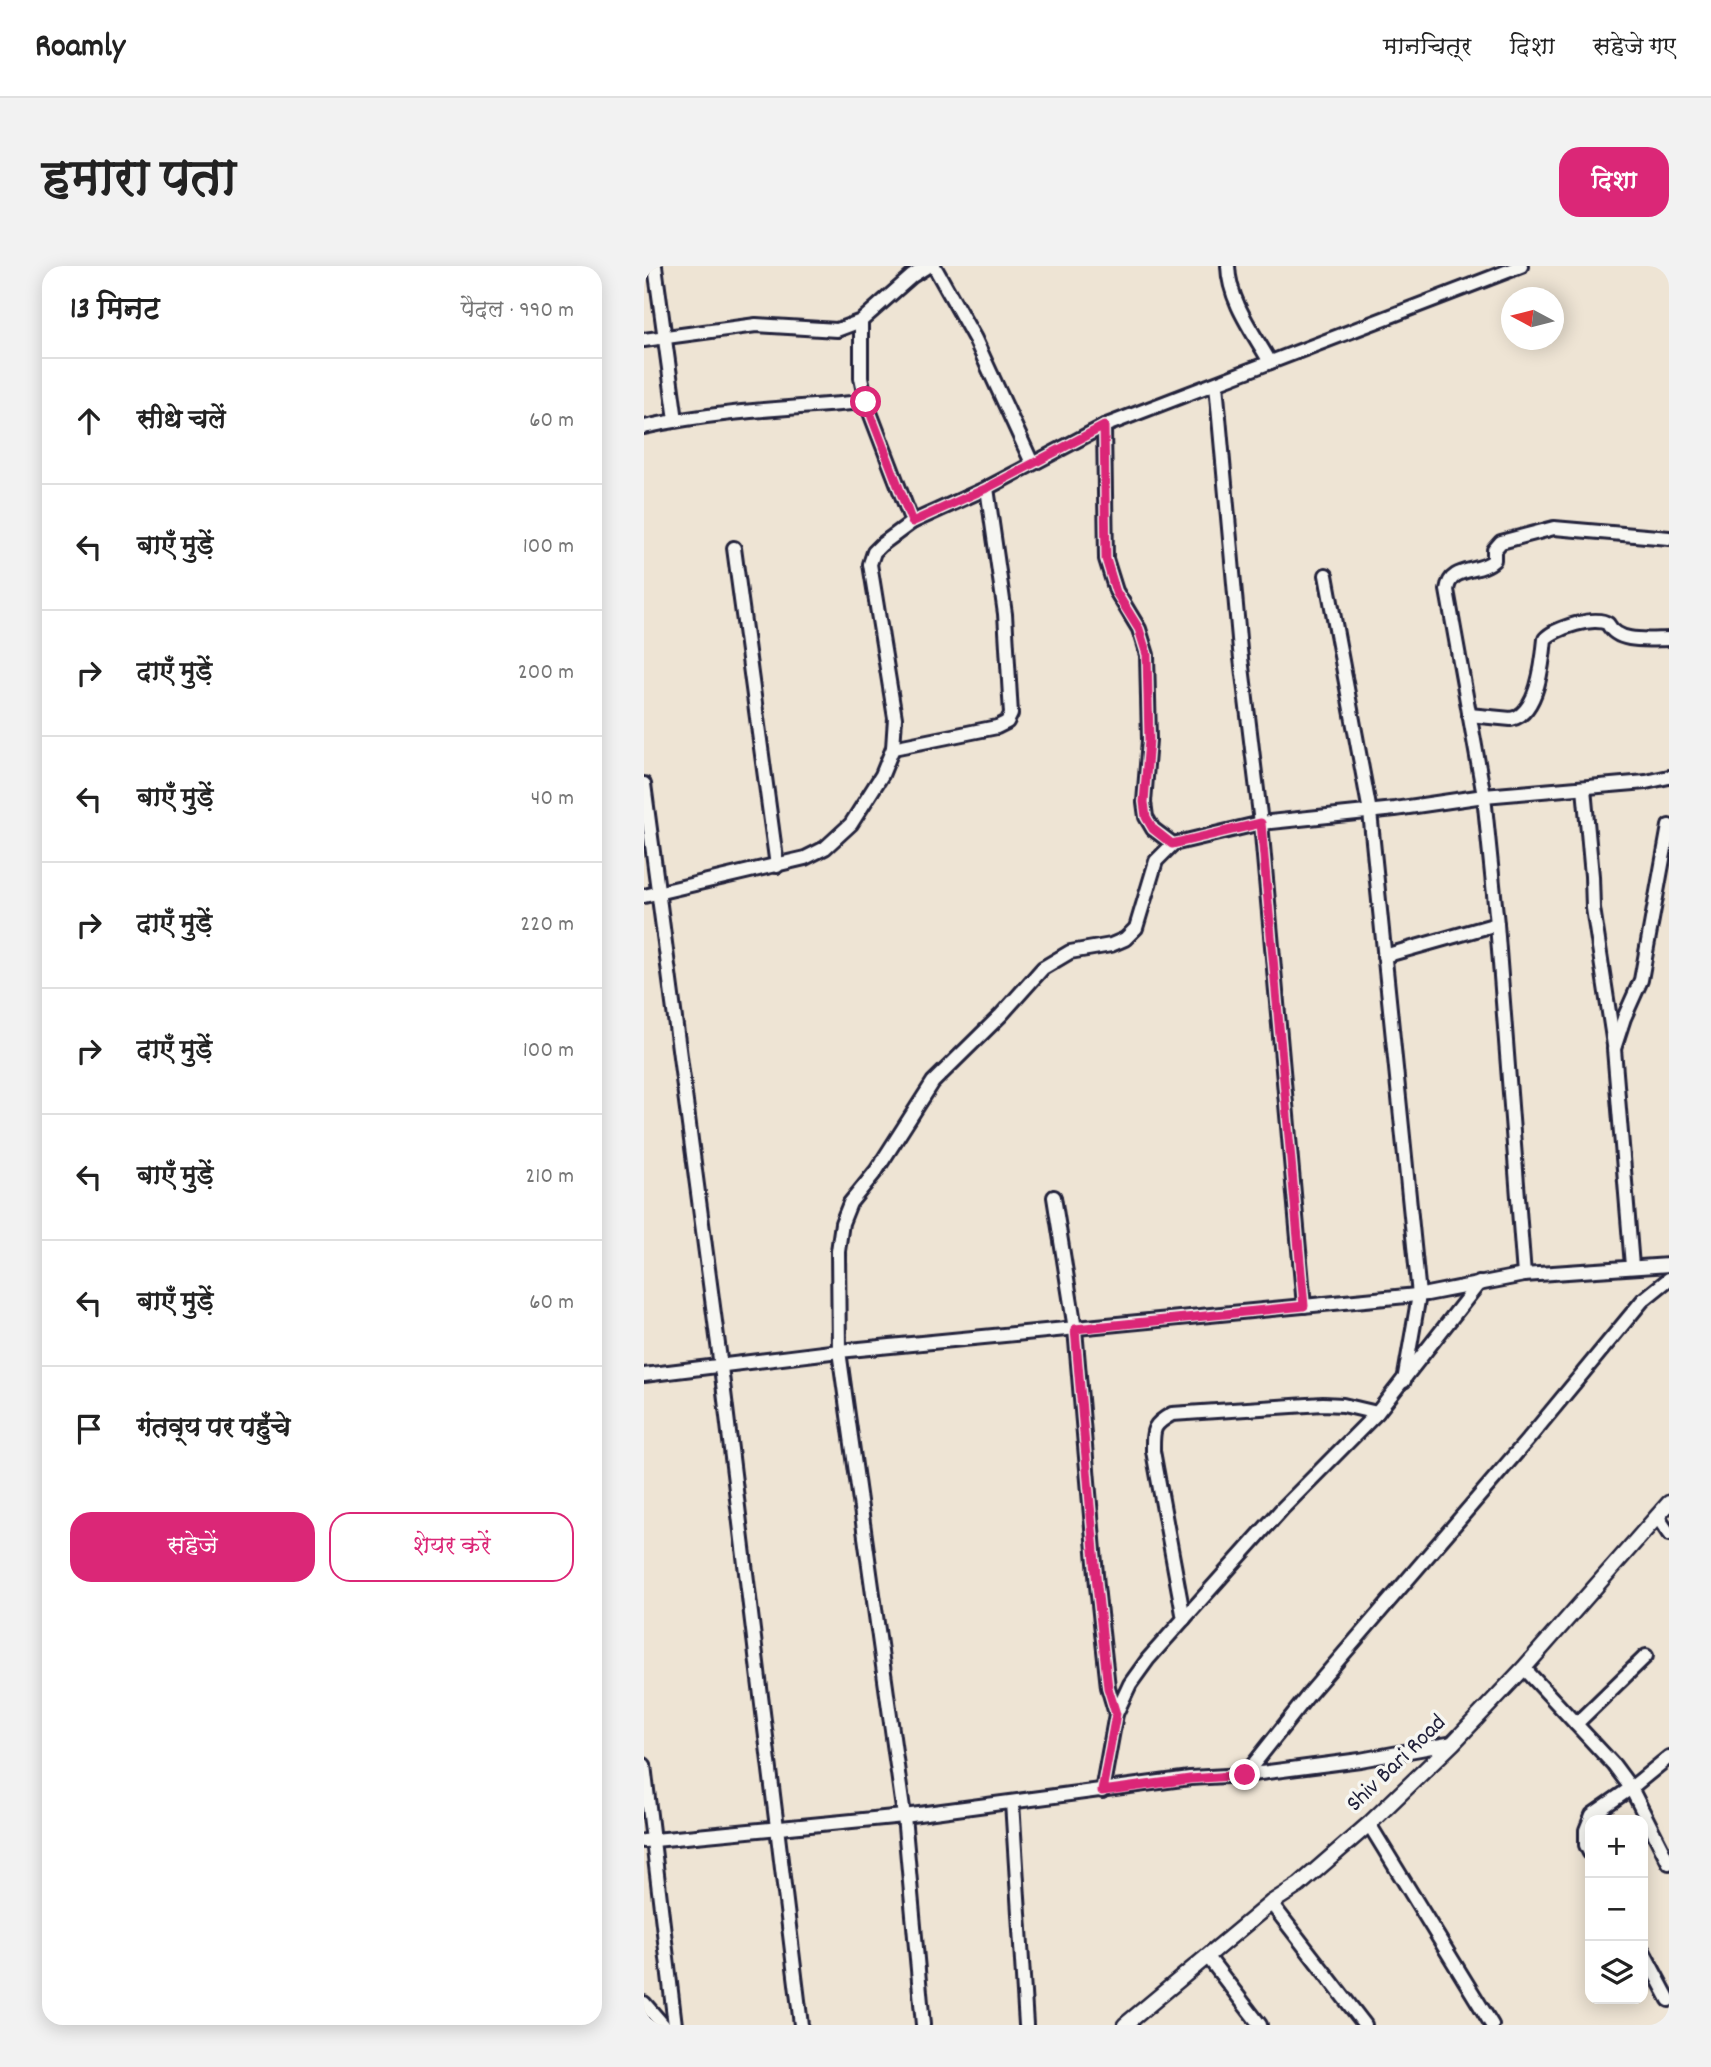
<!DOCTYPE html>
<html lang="hi">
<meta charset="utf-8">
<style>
:root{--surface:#fff;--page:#f2f2f2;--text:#222;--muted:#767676;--line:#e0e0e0;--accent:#db2777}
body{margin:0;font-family:Dekko,"Playpen Sans Deva",sans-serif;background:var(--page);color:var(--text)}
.controls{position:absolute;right:21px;bottom:21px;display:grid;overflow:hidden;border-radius:14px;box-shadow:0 4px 18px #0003}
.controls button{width:63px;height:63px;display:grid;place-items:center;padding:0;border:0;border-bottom:2px solid var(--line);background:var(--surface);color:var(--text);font:35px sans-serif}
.compass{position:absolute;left:857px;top:21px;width:63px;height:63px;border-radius:50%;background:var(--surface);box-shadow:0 4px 18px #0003;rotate:277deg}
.stop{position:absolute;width:21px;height:21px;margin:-16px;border:5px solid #db2777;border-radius:50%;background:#fff}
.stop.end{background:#db2777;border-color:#fff;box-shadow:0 2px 7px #0008}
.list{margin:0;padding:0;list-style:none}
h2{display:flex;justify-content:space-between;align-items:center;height:91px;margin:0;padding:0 28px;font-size:30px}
h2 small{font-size:23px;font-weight:400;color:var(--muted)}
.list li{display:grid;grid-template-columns:46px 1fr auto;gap:21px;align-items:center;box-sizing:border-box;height:126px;padding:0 28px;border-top:2px solid var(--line)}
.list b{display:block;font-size:26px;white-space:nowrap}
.list em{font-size:23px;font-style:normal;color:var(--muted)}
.actions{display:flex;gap:14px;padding:21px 28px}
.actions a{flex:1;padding:16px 0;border:2px solid var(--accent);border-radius:21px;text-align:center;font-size:24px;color:var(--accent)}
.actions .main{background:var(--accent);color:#fff}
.icon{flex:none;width:38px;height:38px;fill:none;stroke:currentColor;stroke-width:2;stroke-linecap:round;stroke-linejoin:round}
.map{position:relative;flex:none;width:1025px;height:1759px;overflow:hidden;border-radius:21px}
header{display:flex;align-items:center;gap:42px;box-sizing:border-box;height:98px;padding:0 35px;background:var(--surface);border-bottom:2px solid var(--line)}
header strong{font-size:33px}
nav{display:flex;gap:38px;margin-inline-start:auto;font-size:24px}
.intro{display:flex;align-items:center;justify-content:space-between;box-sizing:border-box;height:168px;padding:0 42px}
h1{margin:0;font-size:49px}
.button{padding:18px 32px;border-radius:21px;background:var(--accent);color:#fff;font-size:24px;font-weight:700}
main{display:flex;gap:42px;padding:0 42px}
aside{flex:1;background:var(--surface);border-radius:21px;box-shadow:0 4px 18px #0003}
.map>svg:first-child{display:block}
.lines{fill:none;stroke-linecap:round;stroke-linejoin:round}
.minor-casing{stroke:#22223b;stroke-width:18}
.tertiary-casing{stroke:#22223b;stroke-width:19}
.minor{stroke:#f6f6f2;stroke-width:12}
.tertiary{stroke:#f6f6f2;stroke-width:14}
.route{stroke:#db2777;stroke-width:9}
.labels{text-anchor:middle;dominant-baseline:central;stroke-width:7;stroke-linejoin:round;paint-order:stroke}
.street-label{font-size:24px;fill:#22223b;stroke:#f6f6f2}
</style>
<header>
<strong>Roamly</strong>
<nav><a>मानचित्र</a><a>दिशा</a><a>सहेजे गए</a></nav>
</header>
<div class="intro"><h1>हमारा पता</h1><a class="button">दिशा</a></div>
<main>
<aside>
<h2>13 मिनट<small>पैदल · 990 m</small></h2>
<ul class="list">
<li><svg class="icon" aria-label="ahead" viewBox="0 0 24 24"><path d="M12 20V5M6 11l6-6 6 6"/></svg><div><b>सीधे चलें</b></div><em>60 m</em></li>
<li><svg class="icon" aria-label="left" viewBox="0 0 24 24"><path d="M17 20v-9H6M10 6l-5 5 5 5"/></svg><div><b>बाएँ मुड़ें</b></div><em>100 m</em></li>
<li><svg class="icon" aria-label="right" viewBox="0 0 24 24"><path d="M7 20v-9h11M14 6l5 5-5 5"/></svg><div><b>दाएँ मुड़ें</b></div><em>200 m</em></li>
<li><svg class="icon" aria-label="left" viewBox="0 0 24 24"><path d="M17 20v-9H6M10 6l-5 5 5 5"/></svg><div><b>बाएँ मुड़ें</b></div><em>40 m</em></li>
<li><svg class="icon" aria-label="right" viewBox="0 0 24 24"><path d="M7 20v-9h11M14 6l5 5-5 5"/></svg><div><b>दाएँ मुड़ें</b></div><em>220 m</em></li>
<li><svg class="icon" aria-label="right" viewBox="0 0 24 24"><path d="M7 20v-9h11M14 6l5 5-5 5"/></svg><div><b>दाएँ मुड़ें</b></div><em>100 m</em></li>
<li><svg class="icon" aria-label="left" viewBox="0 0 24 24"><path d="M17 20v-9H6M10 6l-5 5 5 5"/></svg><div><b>बाएँ मुड़ें</b></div><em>210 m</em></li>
<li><svg class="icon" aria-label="left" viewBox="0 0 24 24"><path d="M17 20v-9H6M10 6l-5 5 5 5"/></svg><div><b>बाएँ मुड़ें</b></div><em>60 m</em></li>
<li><svg class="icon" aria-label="arrive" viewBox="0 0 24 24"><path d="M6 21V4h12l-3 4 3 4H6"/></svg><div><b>गंतव्य पर पहुँचे</b></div></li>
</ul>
<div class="actions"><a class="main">सहेजें</a><a>शेयर करें</a></div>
</aside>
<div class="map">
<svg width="1025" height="1759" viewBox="0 0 1025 1759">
<rect width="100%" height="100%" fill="#eee4d4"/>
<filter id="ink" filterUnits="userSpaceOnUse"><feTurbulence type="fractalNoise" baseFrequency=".0143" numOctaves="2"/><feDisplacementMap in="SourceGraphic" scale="14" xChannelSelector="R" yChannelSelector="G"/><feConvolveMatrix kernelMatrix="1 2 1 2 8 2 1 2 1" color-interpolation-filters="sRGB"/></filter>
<g filter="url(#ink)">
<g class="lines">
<g class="minor-casing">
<g id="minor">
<polyline points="11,0 32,154"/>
<polyline points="290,0 331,73 388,197"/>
<path d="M584 0C585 35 609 66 626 96"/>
<polyline points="217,55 217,112 222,136 268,256"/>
<polyline points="0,74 112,59 193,64 217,55 268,10 284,0"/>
<polyline points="572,118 596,384 617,557 660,1040"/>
<polyline points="460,160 462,293 472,325 495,363 503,389 505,474 500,536 502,551 509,563 529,578"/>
<path d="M0 161C73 145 148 142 222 136"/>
<polyline points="90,282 133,600"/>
<polyline points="682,309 726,546 775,1029 760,1115"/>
<path d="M825 449 867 453C894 448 899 395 901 373 911 362 952 349 964 358 974 378 1006 373 1025 373"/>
<polyline points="249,482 353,461 363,456 367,448 361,348 343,222"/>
<polyline points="0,518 77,1101 157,1759"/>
<polyline points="940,522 948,610 949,642 970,779"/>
<polyline points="0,630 161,592 181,582 207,558 238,509 249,482 251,452 226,298 230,286 237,279 268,256 343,222 460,160 877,0"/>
<polyline points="740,690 853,658"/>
<polyline points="410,931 431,1063 453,1320 464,1421 472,1448"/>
<polyline points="988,1000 970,783 980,752 997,714 1025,560"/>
<path d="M880 1009 853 658 840 530 803 324C806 299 836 308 850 294V284L857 276 910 262 1025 272"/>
<polyline points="0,1109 195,1085 783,1028 880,1009 1025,999"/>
<polyline points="1013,1250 1025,1268"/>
<path d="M540 1353 509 1185C509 1163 508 1159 528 1148L679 1138 699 1139 733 1147"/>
<polyline points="880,1402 970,1499 987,1522 1025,1597"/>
<polyline points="932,1458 1002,1390"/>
<polyline points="0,1499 31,1759"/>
<polyline points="601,1509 666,1427 886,1171 999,1034 1025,1013"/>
<polyline points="458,1525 472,1448 486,1418 504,1393 638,1243 733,1147 835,1017"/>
<polyline points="368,1536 382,1759"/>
<polyline points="725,1558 848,1759"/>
<polyline points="0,1575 260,1550 546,1512 601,1509 716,1494 809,1477"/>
<polyline points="946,1587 942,1579 942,1564 948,1549 987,1522 1025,1491"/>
<polyline points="627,1637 721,1759"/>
<polyline points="999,1685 1025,1734"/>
<polyline points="564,1691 616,1759"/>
<polyline points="0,1737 19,1759"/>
<polyline points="279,1759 260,1550 195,1085 194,985 198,957 206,937 232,905 289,816 357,749 399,702 426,686 467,679 481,673 492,662 512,595 529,578 617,557 751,543 840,530 1002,516 1025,511"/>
</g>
</g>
<g class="tertiary-casing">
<polyline id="tertiary" points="481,1759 627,1637 655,1619 725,1558 809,1477 880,1402 1025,1237"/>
</g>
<use href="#minor" class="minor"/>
<use href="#tertiary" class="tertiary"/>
</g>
</g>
<g class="lines" filter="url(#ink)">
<polyline class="route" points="222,136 268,256 343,222 460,160 462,293 472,326 495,363 503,389 505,474 500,536 502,551 509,563 528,578 617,557 660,1040 431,1063 453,1320 464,1422 472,1448 458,1525 546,1513 601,1509"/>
</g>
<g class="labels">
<g class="street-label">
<text transform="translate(753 1498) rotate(-44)">Shiv Bari Road</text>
</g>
</g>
</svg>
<div class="controls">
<button>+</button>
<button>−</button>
<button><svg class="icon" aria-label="layers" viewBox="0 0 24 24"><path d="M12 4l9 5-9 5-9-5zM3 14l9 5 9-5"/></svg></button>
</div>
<svg class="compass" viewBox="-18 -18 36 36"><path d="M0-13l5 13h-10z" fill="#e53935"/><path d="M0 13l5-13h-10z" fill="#767676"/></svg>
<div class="stop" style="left:222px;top:136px"></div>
<div class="stop end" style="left:601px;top:1509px"></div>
</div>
</main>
